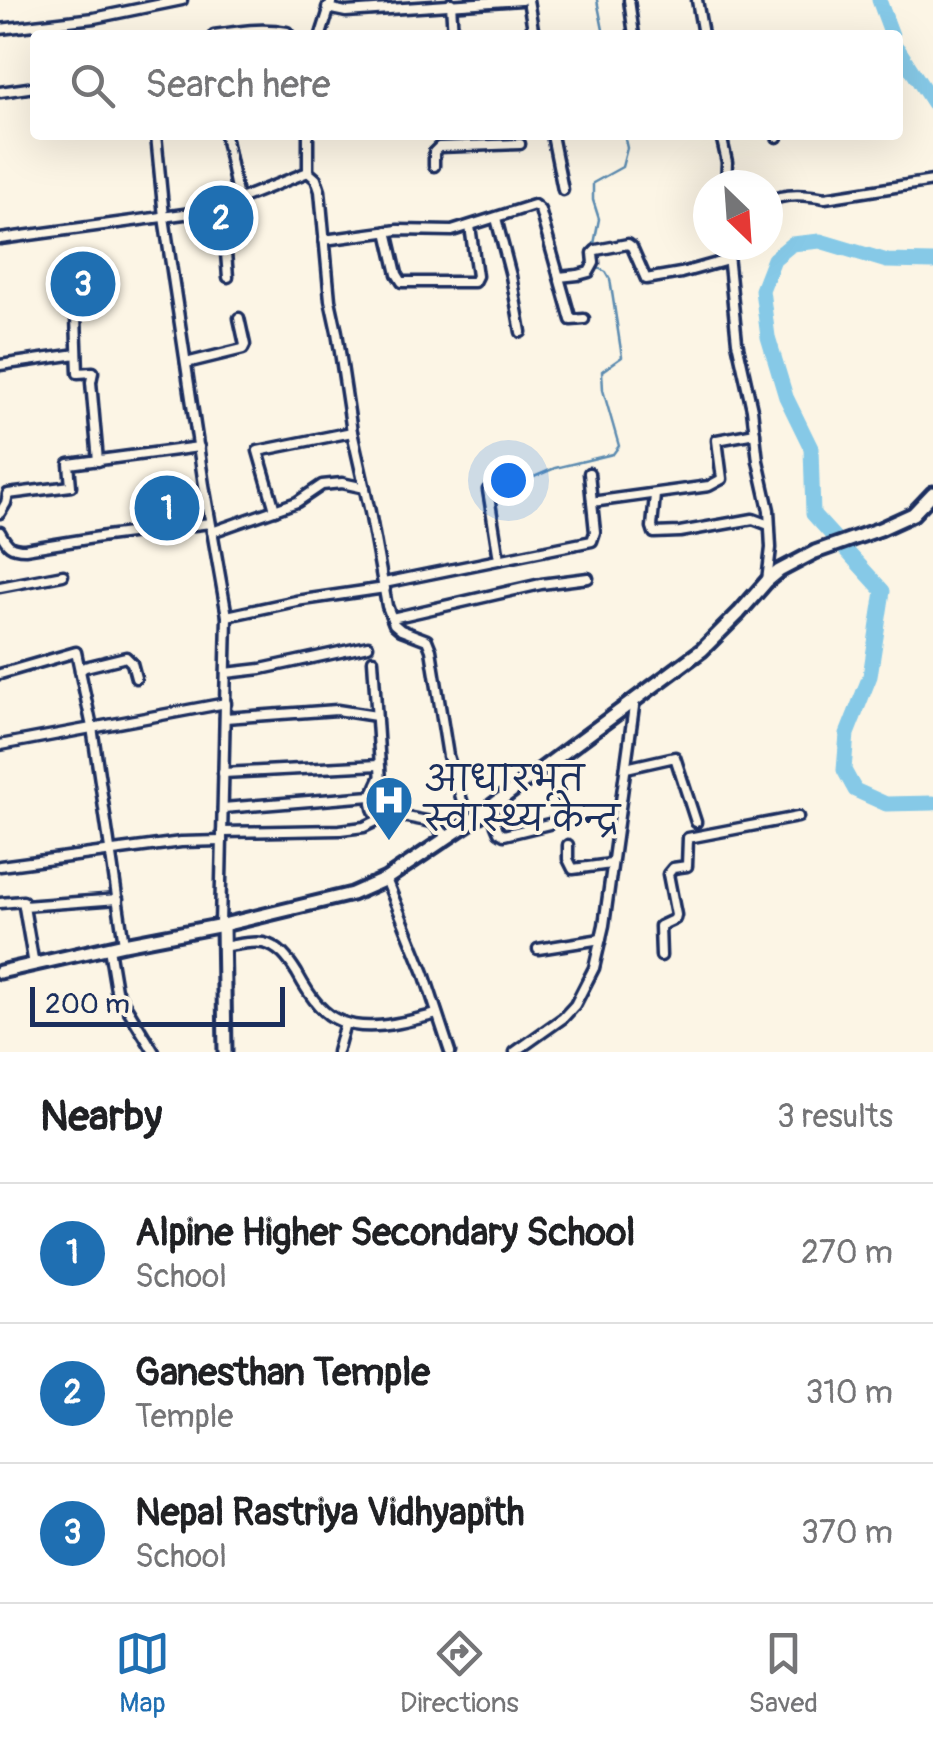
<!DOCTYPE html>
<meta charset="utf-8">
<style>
:root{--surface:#fff;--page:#f2f2f2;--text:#202124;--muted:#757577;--line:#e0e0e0;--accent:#1f6fb2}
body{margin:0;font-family:Pangolin,"Playpen Sans Deva",sans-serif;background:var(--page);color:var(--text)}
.compass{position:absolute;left:693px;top:170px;width:90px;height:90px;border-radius:50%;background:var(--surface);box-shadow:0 10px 40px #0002;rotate:155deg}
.scale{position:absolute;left:30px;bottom:25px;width:255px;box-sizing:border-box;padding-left:10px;border:5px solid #1b2f5e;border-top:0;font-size:28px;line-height:35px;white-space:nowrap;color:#1b2f5e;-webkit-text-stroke:8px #fcf5e5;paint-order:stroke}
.you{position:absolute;left:508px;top:480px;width:35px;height:35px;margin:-25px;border:8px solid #fff;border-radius:50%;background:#1a73e8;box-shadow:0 0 0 15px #1a73e833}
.badge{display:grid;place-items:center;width:65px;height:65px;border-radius:50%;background:var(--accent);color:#fff;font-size:32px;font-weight:700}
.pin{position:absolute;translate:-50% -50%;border:5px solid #fff;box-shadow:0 2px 10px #0006}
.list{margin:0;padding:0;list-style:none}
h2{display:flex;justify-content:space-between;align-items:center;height:130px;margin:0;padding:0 40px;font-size:42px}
h2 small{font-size:32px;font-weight:400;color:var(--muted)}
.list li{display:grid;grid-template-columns:65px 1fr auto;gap:30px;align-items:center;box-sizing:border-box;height:140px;padding:0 40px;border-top:2px solid var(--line)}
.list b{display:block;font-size:38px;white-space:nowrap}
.list p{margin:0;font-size:32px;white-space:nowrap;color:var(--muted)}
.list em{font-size:32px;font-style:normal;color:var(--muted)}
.icon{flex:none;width:55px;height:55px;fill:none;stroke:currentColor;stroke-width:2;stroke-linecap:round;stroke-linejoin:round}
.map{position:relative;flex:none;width:933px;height:1052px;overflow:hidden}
.search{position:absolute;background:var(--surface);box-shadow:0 10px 40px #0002;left:30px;right:30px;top:30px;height:110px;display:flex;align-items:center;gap:25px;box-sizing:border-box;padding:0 35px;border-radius:10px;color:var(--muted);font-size:38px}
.sheet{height:550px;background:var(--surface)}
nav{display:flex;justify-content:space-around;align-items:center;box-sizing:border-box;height:140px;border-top:2px solid var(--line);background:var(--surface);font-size:28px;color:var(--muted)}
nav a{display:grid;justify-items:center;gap:5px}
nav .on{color:var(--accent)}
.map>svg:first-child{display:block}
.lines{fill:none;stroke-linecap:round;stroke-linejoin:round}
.stream{stroke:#5b8bb0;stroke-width:2.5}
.river{stroke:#86c9e7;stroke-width:15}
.street-casing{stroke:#1b2f5e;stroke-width:15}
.secondary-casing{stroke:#1b2f5e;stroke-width:19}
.street{stroke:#fcf5e5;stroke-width:8}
.secondary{stroke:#fcf5e5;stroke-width:11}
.labels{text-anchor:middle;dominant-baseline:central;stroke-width:8;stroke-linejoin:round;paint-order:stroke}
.poi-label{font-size:35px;fill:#1b2f5e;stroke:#fcf5e5;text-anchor:start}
</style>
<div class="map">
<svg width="933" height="1052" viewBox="0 0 933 1052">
<rect width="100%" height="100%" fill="#fcf5e5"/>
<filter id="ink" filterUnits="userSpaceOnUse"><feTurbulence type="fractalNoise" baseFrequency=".01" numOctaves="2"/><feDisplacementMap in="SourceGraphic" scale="20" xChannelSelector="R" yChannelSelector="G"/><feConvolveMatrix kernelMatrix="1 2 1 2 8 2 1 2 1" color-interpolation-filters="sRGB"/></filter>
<g filter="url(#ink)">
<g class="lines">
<g class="stream">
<polyline points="597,0 604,35"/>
<polyline points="593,249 599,219 593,200 593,183 622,167 627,148 624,135"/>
<polyline points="522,482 555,468 613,454 619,446 603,390 602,371 622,357 610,279 606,272 594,266"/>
</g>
<g class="river">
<polyline points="879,0 892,35"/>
<polyline points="898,49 933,103"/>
<polyline points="933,262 887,261 820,241 792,244 774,259 762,290 768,337 786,397 811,448 813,514 883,591 870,676 847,734 844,770 855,790 886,804 933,803"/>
</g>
<g class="street-casing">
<g id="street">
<polyline points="528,0 534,35"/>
<polyline points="629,0 634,35"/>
<polyline points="697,0 703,35"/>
<polyline points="451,3 453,35"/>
<polyline points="327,8 346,12 521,0"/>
<polyline points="0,29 94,18 182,0"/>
<path d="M214 35C238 31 263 27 287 32L289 35"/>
<polyline points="321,35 332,0"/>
<polyline points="0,92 35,87"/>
<polyline points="156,135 164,217 204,485 227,616 220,925"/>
<polyline points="225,135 238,199"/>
<polyline points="308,135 308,172 316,179 320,191 330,300 337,332 352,432 370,512 387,606 394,624 401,630 427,640 431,650 448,756 469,823"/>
<polyline points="552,135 563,190"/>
<polyline points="721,135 727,162 726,185"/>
<polyline points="777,135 777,137"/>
<polyline points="434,166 434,152 439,147 520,144"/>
<path d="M768 202C783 192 808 195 825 198L933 181"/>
<polyline points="222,206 228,277"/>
<polyline points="496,218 511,276 521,332"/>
<polyline points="387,231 397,274 402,282 474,282 477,276 470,226"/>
<polyline points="0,239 199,212 222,206 308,172"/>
<polyline points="324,240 398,230 452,231 534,205 540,210 571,320 584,319"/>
<polyline points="727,245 737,342 752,409 758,461 769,510 771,548 767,581"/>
<polyline points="559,277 578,275 589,272 594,263 593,253 596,250 628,244 632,247 646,279 681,273 728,260"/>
<polyline points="76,316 78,373 93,372 91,382 98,461"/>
<polyline points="186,363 243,349 245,345 239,318"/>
<polyline points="0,365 77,354"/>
<polyline points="488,490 499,559"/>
<polyline points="655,495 652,527 654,533 680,532 753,519 769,525"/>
<polyline points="592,502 709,486 722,479 717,440 755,433"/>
<polyline points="275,510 258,451 352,432"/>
<polyline points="0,513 6,503 8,494 71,486 69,464 199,447"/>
<path d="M0 532C7 545 10 549 25 549L106 536 210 523"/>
<polyline points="212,532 297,502 322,485 342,483 365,488"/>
<polyline points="384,583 592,541 595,532 589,473"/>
<polyline points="0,587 63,575"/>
<polyline points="227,616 296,601 385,588"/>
<polyline points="392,618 541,584 588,578"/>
<polyline points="373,660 382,797 391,814"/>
<polyline points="80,671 85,667 126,657 132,663 136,678"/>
<polyline points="226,673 261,669 368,646"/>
<polyline points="0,674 76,652 92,727 124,944"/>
<polyline points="225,718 337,710 376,716"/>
<polyline points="0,745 226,703"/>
<polyline points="626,768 675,757 696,822"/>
<polyline points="223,773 379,765"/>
<polyline points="223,808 371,796 382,797"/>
<polyline points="489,808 499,832 504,835 549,824"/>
<path d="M379 819C367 804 372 794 380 778"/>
<polyline points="222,832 340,830 364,827 391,814 432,822 448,837"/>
<polyline points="568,845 568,859 573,869 611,864"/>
<polyline points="0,866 181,842 222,841"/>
<polyline points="386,879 424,973 450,1052"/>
<polyline points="0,903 23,901 34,965"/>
<polyline points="24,906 118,899"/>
<path d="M223 947C235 945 251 941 263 943 279 946 289 960 297 973 303 984 310 996 319 1006 349 1040 400 1023 437 1014"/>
<polyline points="109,948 116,990 154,1052"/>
<polyline points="538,949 601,939"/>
<polyline points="661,956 660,926 675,919 676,915 668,874 673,868 687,866 688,838 798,817"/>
<polyline points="337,1052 345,1023"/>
<polyline points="515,1052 563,1018 575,1005 594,968 604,925 635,699"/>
</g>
</g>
<g class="secondary-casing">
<g id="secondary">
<polyline points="223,925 225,1052"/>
<polyline points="0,972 124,944 223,925 352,894 386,879 469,823 702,650 739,613 767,581 779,571 815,552 880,529 913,514 933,493"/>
</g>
</g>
<use href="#street" class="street"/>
<use href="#secondary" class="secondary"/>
</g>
</g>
<defs>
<g id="hospital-pin" transform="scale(2.5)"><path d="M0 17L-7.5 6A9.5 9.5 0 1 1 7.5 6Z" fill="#1f6fb2" stroke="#fcf5e5"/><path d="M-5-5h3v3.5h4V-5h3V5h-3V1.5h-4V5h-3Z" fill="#fff"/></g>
</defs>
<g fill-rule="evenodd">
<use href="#hospital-pin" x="389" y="800"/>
</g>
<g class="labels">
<g class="poi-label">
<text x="424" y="780">आधारभूत<tspan x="424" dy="40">स्वास्थ्य केन्द्र</tspan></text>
</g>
</g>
</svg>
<svg class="compass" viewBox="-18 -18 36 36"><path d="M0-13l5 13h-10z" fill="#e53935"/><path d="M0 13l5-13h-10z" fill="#757577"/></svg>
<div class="scale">200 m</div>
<div class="you"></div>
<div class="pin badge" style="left:167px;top:508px">1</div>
<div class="pin badge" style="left:221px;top:218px">2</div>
<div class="pin badge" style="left:83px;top:284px">3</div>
<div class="search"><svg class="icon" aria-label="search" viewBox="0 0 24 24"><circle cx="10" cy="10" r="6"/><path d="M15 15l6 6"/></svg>Search here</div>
</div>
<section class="sheet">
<h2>Nearby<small>3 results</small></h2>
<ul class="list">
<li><span class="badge">1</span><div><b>Alpine Higher Secondary School</b><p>School</p></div><em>270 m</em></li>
<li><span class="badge">2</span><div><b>Ganesthan Temple</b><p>Temple</p></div><em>310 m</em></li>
<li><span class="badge">3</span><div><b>Nepal Rastriya Vidhyapith</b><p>School</p></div><em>370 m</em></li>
</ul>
</section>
<nav>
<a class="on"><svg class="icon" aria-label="map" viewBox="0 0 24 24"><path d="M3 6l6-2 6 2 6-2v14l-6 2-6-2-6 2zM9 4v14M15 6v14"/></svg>Map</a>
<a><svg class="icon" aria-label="directions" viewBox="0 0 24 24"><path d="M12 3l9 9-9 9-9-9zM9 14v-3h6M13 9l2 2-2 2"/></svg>Directions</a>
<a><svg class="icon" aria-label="saved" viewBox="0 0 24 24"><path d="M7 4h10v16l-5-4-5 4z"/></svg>Saved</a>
</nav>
